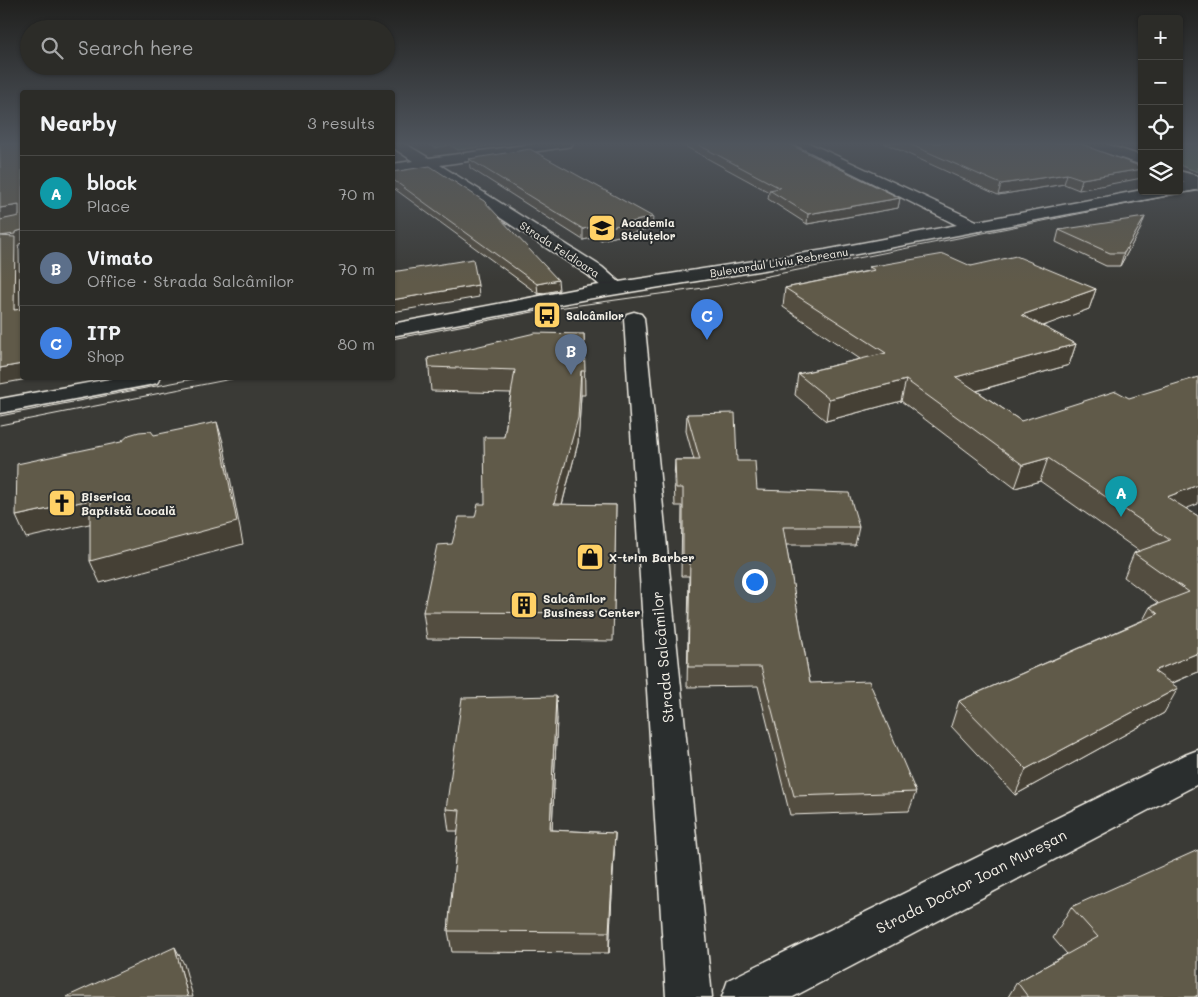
<!DOCTYPE html>
<meta charset="utf-8">
<style>
:root{--surface:#2c2c28;--page:#343430;--text:#f1f3f6;--muted:#a6a7a8;--line:#484845;--accent:#db2777}
body{margin:0;font-family:Mali,sans-serif;background:var(--page);color:var(--text)}
.controls{position:absolute;right:15px;top:15px;display:grid;overflow:hidden;border-radius:5px;box-shadow:0 1px 4px #0004}
.controls button{width:45px;height:45px;display:grid;place-items:center;padding:0;border:0;border-bottom:1px solid var(--line);background:var(--surface);color:var(--text);font:25px sans-serif}
.you{position:absolute;left:754px;top:581px;width:18px;height:18px;margin:-12px;border:4px solid #fff;border-radius:50%;background:#1a73e8;box-shadow:0 0 0 8px #1a73e833}
.badge{display:grid;place-items:center;width:32px;height:32px;border-radius:50%;background:var(--accent);color:#fff;font-size:16px;font-weight:700}
.pin{position:absolute;translate:-50% -41px;filter:drop-shadow(0 1px 2px #0008)}
.pin::after{content:'';position:absolute;top:26px;width:18px;height:15px;background:inherit;clip-path:polygon(0 0,100% 0,50% 100%)}
.list{margin:0;padding:0;list-style:none}
h2{display:flex;justify-content:space-between;align-items:center;height:65px;margin:0;padding:0 20px;font-size:21px}
h2 small{font-size:16px;font-weight:400;color:var(--muted)}
.list li{display:grid;grid-template-columns:32px 1fr auto;gap:15px;align-items:center;box-sizing:border-box;height:75px;padding:0 20px;border-top:1px solid var(--line)}
.list b{display:block;font-size:19px;white-space:nowrap}
.list p{margin:0;font-size:16px;white-space:nowrap;color:var(--muted)}
.list em{font-size:16px;font-style:normal;color:var(--muted)}
.icon{flex:none;width:28px;height:28px;fill:none;stroke:currentColor;stroke-width:2;stroke-linecap:round;stroke-linejoin:round}
.map{position:relative;flex:none;width:1198px;height:997px;overflow:hidden}
.search{position:absolute;background:var(--surface);box-shadow:0 1px 4px #0004;left:20px;top:20px;width:375px;height:55px;display:flex;align-items:center;gap:12px;box-sizing:border-box;padding:0 18px;border-radius:28px;color:var(--muted);font-size:19px}
.panel{position:absolute;background:var(--surface);box-shadow:0 1px 4px #0004;left:20px;top:90px;width:375px;height:290px;border-radius:5px}
.map>svg:first-child{display:block}
.green{fill:#546c59;stroke:#a4aea0}
.lines{fill:none;stroke-linecap:round;stroke-linejoin:round}
.street-casing{stroke:#f4f1e8;stroke-width:3}
.primary-casing{stroke:#f4f1e8;stroke-width:3}
.street{fill:#2a2d2e;fill-rule:evenodd}
.primary{fill:#2a2d2e;fill-rule:evenodd}
.tram{stroke:#f4f1e8;stroke-width:1}
.wall{fill:#534d40;stroke:#f4f1e8}
.shaded-wall{fill:#443f34;stroke:#f4f1e8}
.building{fill:#615a4a;stroke:#f4f1e8}
.labels{text-anchor:middle;dominant-baseline:central;stroke-width:4;stroke-linejoin:round;paint-order:stroke}
.far-poi-label{font-size:11px;font-weight:bold;fill:#f4f1e8;stroke:#2a2d2e;text-anchor:start}
.far-street-label{font-size:11px;fill:#f4f1e8;stroke:#2a2d2e}
.poi-label{font-size:12px;font-weight:bold;fill:#f4f1e8;stroke:#2a2d2e;text-anchor:start}
.near-street-label{font-size:15px;fill:#f4f1e8;stroke:#2a2d2e}
</style>
<div class="map">
<svg width="1198" height="997" viewBox="0 0 1198 997">
<rect width="100%" height="100%" fill="#3a3a36"/>
<filter id="ink" filterUnits="userSpaceOnUse"><feTurbulence type="fractalNoise" baseFrequency=".02" numOctaves="2"/><feDisplacementMap in="SourceGraphic" scale="10" xChannelSelector="R" yChannelSelector="G"/><feConvolveMatrix kernelMatrix="1 2 1 2 8 2 1 2 1" color-interpolation-filters="sRGB"/></filter>
<g filter="url(#ink)">
<g class="green">
<polygon points="426,143 512,143 458,150 450,145 435,148"/>
<polygon points="1179,143 1198,143 1198,172 1179,165"/>
</g>
<g class="lines">
<g class="street-casing">
<g id="street">
<path d="M392 143H404L429 158 540 143H573L571 146 566 147 440 165 602 267 626 288 623 292C608 296 599 284 588 275L424 168 392 172V164L413 161 392 147Z"/>
<polygon points="792,143 809,143 981,223 984,227 981,231 969,231"/>
<polygon points="1083,143 1102,143 1142,156 1142,165 1085,146"/>
<polygon points="1179,171 1198,176 1198,186 1179,180"/>
<polygon points="634,312 641,314 644,318 712,997 666,997 624,318 627,314"/>
<polygon points="1198,750 1198,784 793,997 722,997 728,980 1185,755"/>
</g>
</g>
<g class="primary-casing">
<g id="primary">
<polygon points="1198,180 1198,190 1179,193 1173,191 1179,191 1179,183"/>
<polygon points="1142,190 1172,191 1164,196 825,260 587,299 392,336 392,324 587,287 825,250"/>
<polygon points="115,378 160,378 157,383 149,385 0,413 0,399"/>
</g>
</g>
<use href="#street" class="street"/>
<use href="#primary" class="primary"/>
<g class="tram">
<polyline points="392,339 543,310 718,286 1198,190"/>
<polyline points="0,416 198,378"/>
<polyline points="0,425 236,378"/>
</g>
</g>
<g class="wall">
<polygon points="679,143 787,143 900,198 898,208 807,224 768,199 769,192"/>
<polygon points="884,143 1078,143 1093,148 1079,190 1064,184 998,195"/>
<polygon points="469,159 652,228 601,240 596,237 583,240 470,168"/>
<polygon points="392,172 559,290 538,294 392,187"/>
<polygon points="1141,228 1120,266 1106,266 1056,242 1059,230"/>
<polygon points="971,266 1096,289 1089,309 1042,326 1076,344 1069,365 977,391 1021,421 1186,509 1198,516 1198,672 1171,684 1164,713 1015,795 951,726 959,701 1143,620 1150,607 1158,603 1124,577 1134,553 1139,551 1040,481 1015,488 901,401 826,421 795,395 798,374 860,359 783,307 785,288 868,271 869,267"/>
<polygon points="584,334 585,395 581,395 578,443 562,505 616,505 613,641 427,639 423,612 452,544 475,517 485,504 504,437 511,393 431,391 428,358"/>
<polygon points="687,414 737,461 757,490 859,527 855,545 786,545 810,683 916,792 909,811 790,815 758,686 687,687 689,576 681,576 682,506 675,506 674,478 675,460 694,460 686,431"/>
<polygon points="557,718 552,830 615,833 614,854 609,953 452,952 448,931 458,831 449,831 446,809"/>
<polygon points="1071,907 1198,997 1008,997 1017,982 1067,954 1053,938"/>
</g>
<g class="shaded-wall">
<polygon points="1142,169 1142,178 1079,190 1082,179"/>
<polygon points="1067,174 1064,184 998,195 1001,184"/>
<polygon points="900,198 898,208 807,224 808,214"/>
<polygon points="19,205 22,217 0,221 0,208"/>
<polygon points="653,217 652,228 601,240 601,229"/>
<polygon points="1145,217 1141,228 1120,266 1124,253"/>
<polygon points="596,226 596,237 583,240 583,229"/>
<polygon points="22,230 22,243 19,244 19,246 18,246 19,249 20,324 14,310 0,238 15,232"/>
<polygon points="558,280 559,290 538,294 537,284"/>
<polygon points="478,285 479,297 392,312 392,300"/>
<polygon points="1096,289 1089,309 1016,336 1022,315"/>
<polygon points="1076,344 1069,365 951,398 956,377"/>
<polygon points="22,364 22,378 33,378 0,384 0,368"/>
<polygon points="581,371 581,395 578,443 555,531 554,504"/>
<polygon points="906,380 901,401 826,421 829,399"/>
<polygon points="217,422 223,442 243,544 100,583 90,561"/>
<polygon points="1048,458 1040,481 1015,488 1023,465"/>
<polygon points="1198,485 1198,504 1156,520 1167,497"/>
<polygon points="90,500 98,522 26,538 16,516"/>
<polygon points="1198,653 1198,672 1141,696 1154,671"/>
<polygon points="1178,688 1164,713 1015,795 1026,769"/>
<polygon points="556,696 557,718 551,852 550,830"/>
<polygon points="615,833 614,854 609,953 609,932"/>
<polygon points="175,947 184,964 193,997 188,997"/>
</g>
<g class="building">
<polygon points="0,143 22,143 22,230 15,232 15,234 0,236 0,220 19,216 19,205 0,208"/>
<polygon points="695,143 787,143 900,198 808,214 769,190 780,188"/>
<polygon points="907,143 1078,143 1093,148 1091,148 1142,167 1142,169 1082,179 1067,174 1001,184"/>
<polygon points="530,149 653,217 601,229 596,226 583,229 469,159"/>
<polygon points="430,166 484,201 558,280 537,284 392,179 392,172"/>
<polygon points="1145,217 1124,253 1110,253 1059,230"/>
<polygon points="0,236 15,237 14,310 22,309 22,364 0,368"/>
<polygon points="944,254 971,266 1016,256 1096,289 1022,315 1076,344 956,377 1021,421 1116,391 1129,398 1198,377 1198,485 1167,497 1198,516 1198,653 1154,671 1178,688 1026,769 959,701 1158,614 1150,607 1189,592 1134,553 1170,540 1048,458 1023,465 906,380 829,399 798,374 886,353 785,288 875,270 869,267"/>
<polygon points="473,259 478,285 392,300 392,272"/>
<polygon points="535,333 584,334 585,371 581,371 578,418 554,504 616,505 614,613 423,612 437,545 452,544 459,517 475,517 478,504 485,504 484,437 504,437 515,370 429,367 428,358"/>
<polygon points="735,413 737,461 755,461 757,490 849,493 859,527 783,527 810,683 869,681 916,792 794,796 761,667 688,667 690,558 683,558 683,488 676,488 675,460 700,460 687,414"/>
<polygon points="217,422 237,522 90,561 90,500 16,516 17,464 121,442 129,435 139,432 151,431 154,435"/>
<polygon points="556,696 550,830 615,833 609,932 448,931 460,810 446,809 462,698"/>
<polygon points="1198,850 1198,995 1194,997 1028,997 1017,982 1098,937 1071,907"/>
<polygon points="175,947 188,997 66,997"/>
</g>
</g>
<linearGradient id="sky" x2="0" y2="1"><stop stop-color="#20201e"/><stop offset="0.51" stop-color="#4f555d"/><stop offset="1" stop-color="#4f555d" stop-opacity="0"/></linearGradient>
<rect width="1198" height="282" fill="url(#sky)"/>
<defs>
<g id="school-square" transform="scale(1.4375)"><rect x="-9" y="-9" width="18" height="18" rx="4" fill="#ffd166" stroke="#2a2d2e"/><path d="M0-5L7-2L0 1L-7-2ZM-4 1L0 2.5L4 1V4Q0 6-4 4Z" fill="#111"/></g>
<g id="bus-square" transform="scale(1.4375)"><rect x="-9" y="-9" width="18" height="18" rx="4" fill="#ffd166" stroke="#2a2d2e"/><path d="M-5-6H5V4H4V6H2V4H-2V6H-4V4H-5ZM-3.5-4V0h7V-4ZM-3.5 1.2v1.5H-2V1.2ZM2 1.2v1.5H3.5V1.2Z" fill="#111"/></g>
<g id="church-square" transform="scale(1.4375)"><rect x="-9" y="-9" width="18" height="18" rx="4" fill="#ffd166" stroke="#2a2d2e"/><path d="M-1.2-6h2.4v3.5h3.3v2.4h-3.3V6h-2.4V-.1h-3.3v-2.4h3.3Z" fill="#111"/></g>
<g id="shop-square" transform="scale(1.4375)"><rect x="-9" y="-9" width="18" height="18" rx="4" fill="#ffd166" stroke="#2a2d2e"/><path d="M-5-2.5h2.3a2.7 3.5 0 0 1 5.4 0H5L5.5 6h-11ZM-1.5-2.5h3a1.5 2.3 0 0 0-3 0Z" fill="#111"/></g>
<g id="building-square" transform="scale(1.4375)"><rect x="-9" y="-9" width="18" height="18" rx="4" fill="#ffd166" stroke="#2a2d2e"/><path d="M-4-6H4V6H1V3H-1V6H-4ZM-2.5-4.3h1.7v1.8h-1.7ZM.8-4.3h1.7v1.8H.8ZM-2.5-1h1.7V.8h-1.7ZM.8-1h1.7V.8H.8Z" fill="#111"/></g>
</defs>
<g fill-rule="evenodd">
<use href="#school-square" x="602" y="228"/>
<use href="#bus-square" x="547" y="315"/>
<use href="#church-square" x="62" y="503"/>
<use href="#shop-square" x="590" y="557"/>
<use href="#building-square" x="524" y="605"/>
</g>
<g class="labels">
<g class="far-poi-label">
<text x="621" y="222">Academia<tspan x="621" dy="13">Steluțelor</tspan></text>
<text x="566" y="315">Salcâmilor</text>
</g>
<g class="far-street-label">
<text transform="translate(560 249) rotate(33)">Strada Feldioara</text>
<text transform="translate(779 262) rotate(-9)">Bulevardul Liviu Rebreanu</text>
</g>
<g class="poi-label">
<text x="81" y="496">Biserica<tspan x="81" dy="14">Baptistă Locală</tspan></text>
<text x="609" y="557">X-trim Barber</text>
<text x="543" y="598">Salcâmilor<tspan x="543" dy="14">Business Center</tspan></text>
</g>
<g class="near-street-label">
<text transform="translate(662 657) rotate(-95)">Strada Salcâmilor</text>
<text transform="translate(971 881) rotate(-27)">Strada Doctor Ioan Mureșan</text>
</g>
</g>
</svg>
<div class="controls">
<button>+</button>
<button>−</button>
<button><svg class="icon" aria-label="locate" viewBox="0 0 24 24"><circle cx="12" cy="12" r="6"/><path d="M12 2v4M12 18v4M2 12h4M18 12h4"/></svg></button>
<button><svg class="icon" aria-label="layers" viewBox="0 0 24 24"><path d="M12 4l9 5-9 5-9-5zM3 14l9 5 9-5"/></svg></button>
</div>
<div class="you"></div>
<div class="pin badge" style="left:1121px;top:517px;background:#0f9aa8">A</div>
<div class="pin badge" style="left:571px;top:375px;background:#5c6f8a">B</div>
<div class="pin badge" style="left:707px;top:340px;background:#3f7fe0">C</div>
<div class="search"><svg class="icon" aria-label="search" viewBox="0 0 24 24"><circle cx="10" cy="10" r="6"/><path d="M15 15l6 6"/></svg>Search here</div>
<section class="panel">
<h2>Nearby<small>3 results</small></h2>
<ul class="list">
<li><span class="badge" style="background:#0f9aa8">A</span><div><b>block</b><p>Place</p></div><em>70 m</em></li>
<li><span class="badge" style="background:#5c6f8a">B</span><div><b>Vimato</b><p>Office · Strada Salcâmilor</p></div><em>70 m</em></li>
<li><span class="badge" style="background:#3f7fe0">C</span><div><b>ITP</b><p>Shop</p></div><em>80 m</em></li>
</ul>
</section>
</div>
